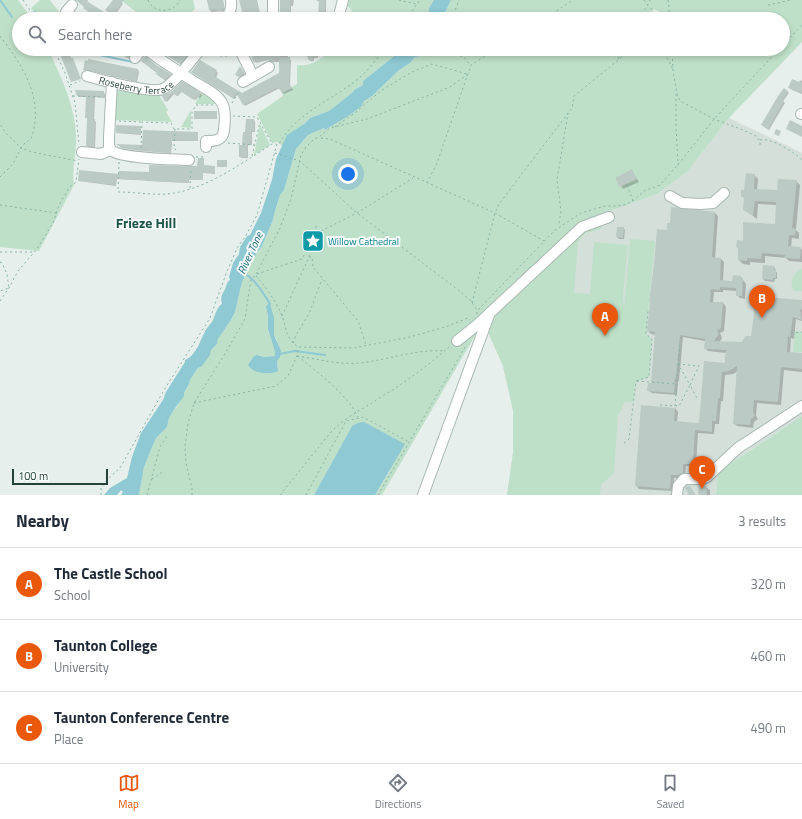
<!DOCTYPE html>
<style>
:root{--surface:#fff;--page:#f2f2f3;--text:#1f2937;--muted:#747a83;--line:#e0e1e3;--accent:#ea580c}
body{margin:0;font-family:"Titillium Web",sans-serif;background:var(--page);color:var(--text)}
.scale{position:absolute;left:12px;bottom:10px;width:96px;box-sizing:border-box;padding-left:4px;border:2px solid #24423a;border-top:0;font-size:11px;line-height:14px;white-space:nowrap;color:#24423a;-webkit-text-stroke:3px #f7fbf9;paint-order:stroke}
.you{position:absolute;left:348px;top:174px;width:14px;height:14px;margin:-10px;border:3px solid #fff;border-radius:50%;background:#1a73e8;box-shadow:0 0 0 6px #1a73e833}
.badge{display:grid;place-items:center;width:26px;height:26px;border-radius:50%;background:var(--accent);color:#fff;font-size:13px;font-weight:700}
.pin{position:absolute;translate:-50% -33px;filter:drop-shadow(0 1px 2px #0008)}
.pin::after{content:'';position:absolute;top:21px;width:14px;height:12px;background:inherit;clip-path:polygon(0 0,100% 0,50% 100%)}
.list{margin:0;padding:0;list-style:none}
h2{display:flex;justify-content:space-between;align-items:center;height:52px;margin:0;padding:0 16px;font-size:17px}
h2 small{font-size:13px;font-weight:400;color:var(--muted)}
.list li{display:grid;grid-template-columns:26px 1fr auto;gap:12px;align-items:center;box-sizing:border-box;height:72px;padding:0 16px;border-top:1px solid var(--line)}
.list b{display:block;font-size:15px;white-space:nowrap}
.list p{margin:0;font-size:13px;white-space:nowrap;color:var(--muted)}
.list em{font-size:13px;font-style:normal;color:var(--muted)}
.icon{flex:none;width:22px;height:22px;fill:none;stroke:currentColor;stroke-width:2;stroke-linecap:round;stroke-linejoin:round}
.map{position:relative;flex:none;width:802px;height:495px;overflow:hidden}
.search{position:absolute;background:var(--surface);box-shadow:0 2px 6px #0003;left:12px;right:12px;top:12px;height:44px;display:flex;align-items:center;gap:10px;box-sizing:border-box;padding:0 14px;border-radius:22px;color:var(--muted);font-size:15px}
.sheet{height:268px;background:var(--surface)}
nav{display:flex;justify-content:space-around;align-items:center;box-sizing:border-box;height:56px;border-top:1px solid var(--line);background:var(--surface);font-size:11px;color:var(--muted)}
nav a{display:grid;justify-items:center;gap:2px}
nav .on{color:var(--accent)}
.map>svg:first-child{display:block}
.built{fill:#d4dfda}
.green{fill:#bfe0c8;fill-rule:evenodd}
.water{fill:#8ec9d4}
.shadow{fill:#0003}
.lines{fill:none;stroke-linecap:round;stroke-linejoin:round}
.stream{stroke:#8ec9d4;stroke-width:2}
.building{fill:#bbcac4}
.minor-casing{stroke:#a8b8b2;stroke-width:12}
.path{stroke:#86b3a5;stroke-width:1;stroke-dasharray:2 3;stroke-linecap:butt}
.minor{stroke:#fff;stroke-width:10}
.labels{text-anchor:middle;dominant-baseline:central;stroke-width:4;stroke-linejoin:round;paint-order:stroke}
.street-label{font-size:10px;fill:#24423a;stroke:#f7fbf9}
.culture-label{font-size:10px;fill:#0d838f;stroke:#f7fbf9;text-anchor:start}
.water-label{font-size:11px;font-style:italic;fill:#1c6f80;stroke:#f7fbf9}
.district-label{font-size:14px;font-weight:bold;fill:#1f5548;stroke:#f7fbf9}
</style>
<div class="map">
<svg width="802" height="495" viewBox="0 0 802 495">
<rect width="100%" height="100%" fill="#e6efeb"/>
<polygon class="built" points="729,118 802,153 802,416 718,472 716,495 507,495 513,453 513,410 503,366 488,332 482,312 567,234 586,220 657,194 687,172"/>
<g class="green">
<path d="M0 0H18L32 19H19V49H48C61 77 75 105 76 136 77 152 71 171 74 185L39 251 0 247Z"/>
<polygon points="40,0 50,0 59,12 54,19 40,19 31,8"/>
<polygon points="121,0 193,0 195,9 184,19 145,19"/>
<polygon points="346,0 434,0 429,8 428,15 425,19 341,19 344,15 350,16 352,10 346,5"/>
<path d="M451 0H802V42L729 118 687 172 657 194 586 220 567 234 482 312 479 316 480 327 382 495H375L390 470 352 426 314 495H139L144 467 150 452 156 438 167 427 169 418 173 411 177 407 189 384 190 380 211 350 217 344 218 339 231 320 235 312 242 282 256 254 262 246 273 220 275 211 280 195 284 190 296 149 308 135 324 128 325 130 347 117 362 106 364 101 371 97 398 71 410 63 415 57 420 56 425 49H783V19H660L663 14 654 9 648 19H442ZM632 170 637 179 619 187 615 178ZM266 307 274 318V335L277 340V361L278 371 260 355 264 357 275 356V352L268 329V316Z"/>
<path d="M329 49H403L363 81V85L354 90 353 92 329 111 310 118 282 146 278 142 272 143 257 114 283 96 282 93 297 84V65C312 66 318 61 329 52Z"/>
<polygon points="121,90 159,95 168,110 166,112 172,122 113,120 114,95 117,91"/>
<polygon points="202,92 218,104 195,104"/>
<polygon points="191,110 191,128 181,127"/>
<polygon points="260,124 270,145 254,155"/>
<polygon points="602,224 601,229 586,233 578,242 574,293 590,294 594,242 628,245 623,297 624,309 630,239 655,241 646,334 652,339 649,377 636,381 633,402 625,402 618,416 614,473 601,485 600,495 507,495 513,453 513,410 503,366 488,332 496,314 584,231"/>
<path d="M802 269V291H794C788 283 794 272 802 269Z"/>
<polygon points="795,331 802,332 802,352 793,352"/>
<polygon points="802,416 802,495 716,495 718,472"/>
</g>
<g class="water">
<polygon points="434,0 451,0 442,19 425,19 428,15 429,8"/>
<path d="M403 49H425L420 56 415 57 410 63 398 71 371 97 364 101 362 106 347 117 325 130 324 128 308 135 296 149 284 190 280 195 275 211 273 220 262 246 256 254 242 282 235 312 231 320 218 339 217 344 211 350 210 355 202 366 198 368 190 380 189 384 184 393V396L173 411 169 418 167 427 156 438 150 452 144 467 139 495H121L123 492 121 490 117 495H104L110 488 127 478 132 457 141 433 163 400 166 392 185 362V360C197 356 201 337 207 328 209 325 212 323 213 320 216 314 216 308 222 304 220 297 222 295 225 289 227 285 226 283 230 280L229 277 233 263 239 254 240 247 247 236 250 235 261 213 272 180 276 159 287 135 304 124 310 118 329 111 353 92 354 90 363 85V81Z"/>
<path d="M268 304H270L274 318V335L281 351 280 357 277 361 278 371C270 375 253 374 248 365L254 356 257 355 264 357 275 356V352L268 329V316L266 307Z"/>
<polygon points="364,422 405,444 375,495 314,495 352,426 358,423"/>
</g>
<g class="shadow">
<polygon points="77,0 88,0 87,2 105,15 102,19 95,13 94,15 86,10 85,7"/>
<polygon points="114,0 119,0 123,4 114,16 108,11"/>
<polygon points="207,0 223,0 225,11 211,12 210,10"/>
<polygon points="241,0 257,0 260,14 256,15 257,19 245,19"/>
<polygon points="281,0 294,0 293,6 291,6 291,14 289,14 289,19 280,19"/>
<polygon points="316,0 326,0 326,19 318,19 320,2"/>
<polygon points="198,15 203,19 195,19"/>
<polygon points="126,49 136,49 129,59 120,52"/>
<polygon points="159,49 196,49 182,65"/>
<polygon points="216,49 233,49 226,57"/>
<polygon points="251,49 260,49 261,55 277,56 277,49 288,49 288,58 291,60 290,85 293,90 284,94 280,88 245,106 238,94 234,99 194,73 216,71 218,73 216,78 242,94 280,74 280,62 270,62 268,60 256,63 254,61"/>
<polygon points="317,51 318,52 318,58 314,58 314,61 310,61 307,56"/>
<polygon points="145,58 170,75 171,76 166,81 157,74 161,75"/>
<polygon points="112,64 138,70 139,72 137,82 91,71 86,71 84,70"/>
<polygon points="241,69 245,74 241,78 238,76"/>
<polygon points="800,80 802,81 802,94 792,90 790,88 799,83"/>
<polygon points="182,83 201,94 202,95 200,98 198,97 196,100 182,91 178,96 174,94 167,102 163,96 172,93"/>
<polygon points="784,89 789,93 783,101 785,103 769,130 764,127"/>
<polygon points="103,92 105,94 105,98 95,97 94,120 96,122 95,148 88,147 87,145 88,119 86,117 87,97 80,97 78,95"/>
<polygon points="254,120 255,122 255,132 252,132 252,145 248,145 248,158 241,158 240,156 246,133"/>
<polygon points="141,127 141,135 117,133"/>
<polygon points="198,133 198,141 172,141 171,153 143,151 122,148 118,145 143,146"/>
<polygon points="204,159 204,166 215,167 215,174 203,173 203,180 189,180 189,183 117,179 116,186 79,181 120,175 150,173 198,167"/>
<polygon points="632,171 639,182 623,189 616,178"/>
<polygon points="754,175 758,179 757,190 778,192 796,181 800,185 796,230 799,233 799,239 792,238 791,247 800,248 802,250 802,262 789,261 786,258 765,256 765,263 750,262 750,265 743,264 739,260 739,249 737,247 776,225 777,205 758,204 757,219 744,209 745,199 742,196"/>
<polygon points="715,213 718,216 715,259 721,259 724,262 723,281 733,282 741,277 746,284 745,299 740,298 737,295 737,291 723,290 723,292 714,292 713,303 723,303 726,307 724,331 720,333 722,338 719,343 743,343 752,337 756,308 751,305 802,301 802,321 796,319 794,339 791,338 790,353 802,354 802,372 784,370 781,405 757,403 756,416 758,419 754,422 753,428 737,426 734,423 738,371 733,374 725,375 723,401 721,401 719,424 715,424 714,434 698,433 696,467 686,466 685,476 682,478 674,478 672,491 639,489 636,485 675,408 678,412 677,423 700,424 725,364 726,353 708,351 705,348 705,341 683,337 679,381 678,381 677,395 652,393 648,390 652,385 656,335 651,334 648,331 668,231"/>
<polygon points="623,228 625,230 624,239 619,239 617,237"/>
<polygon points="774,267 777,273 777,279 775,279 774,282 765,281 763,279"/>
<polygon points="706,487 710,490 710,495 699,495"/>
</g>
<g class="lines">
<g class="stream">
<polyline points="0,0 12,17"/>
<polyline points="33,13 35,12 39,19"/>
<polyline points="59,49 80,51 133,62"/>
<path d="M244 273C255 279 263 293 270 304"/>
<polyline points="279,354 295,351 325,355"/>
</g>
</g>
<g class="building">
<polygon points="76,0 85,0 104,12 100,17 93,12 92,14 83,8 84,7"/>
<polygon points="113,0 124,0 112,15 105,10"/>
<polygon points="207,0 223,0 224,9 216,11 216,9 209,10"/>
<polygon points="239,0 256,0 259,12 255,13 256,18 244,19"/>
<polygon points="280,0 290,0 290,13 288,13 288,19 280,19"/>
<polygon points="319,0 325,0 325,19 318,19"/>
<polygon points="122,49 134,49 127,58 119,52"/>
<polygon points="157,49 192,49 180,64"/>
<polygon points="250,49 259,49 260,54 280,55 280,57 273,58 273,61 267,60 267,59 253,62"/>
<polygon points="306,49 317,50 317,57 313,57 313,60 308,60 308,56 306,56"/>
<polygon points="68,51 71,58 73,58 81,79 71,82 60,54"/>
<polygon points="145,56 158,66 171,74 165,80 154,73 158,74 141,61"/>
<polygon points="279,57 290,57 289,83 292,88 282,93 278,87 243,105 236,93 233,98 191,72 200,60 217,70 214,76 242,93 279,73"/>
<polygon points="88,59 138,69 136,81 89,70 83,70 85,60 88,61"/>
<polygon points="240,66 244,72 239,77 235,75"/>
<polygon points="792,79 802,83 802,92 800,91 799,92 788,88"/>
<polygon points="182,81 201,93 198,98 196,97 194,100 180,91 177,96 172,93 165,102 162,96 171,92"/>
<polygon points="784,88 788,91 782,100 784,100 768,129 761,125 778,96"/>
<polygon points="75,90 104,91 104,96 94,96 93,119 95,119 94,147 86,146 87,118 85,118 86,96 77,96"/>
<rect x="194" y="111" width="23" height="8"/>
<polygon points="246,119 254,119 254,131 251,131 251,144 247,144 247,157 239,157 239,145 242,145 243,132 245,132"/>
<polygon points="790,120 802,126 802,137 786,129"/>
<polygon points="116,125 141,126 141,134 116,133"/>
<polygon points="776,129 781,131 779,136 774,134"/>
<polygon points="143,130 198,132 198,141 172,140 171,153 129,149 121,147 116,144 142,145"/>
<polygon points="198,158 204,158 204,165 215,166 215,173 203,173 203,180 188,180 188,183 146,181 146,180 116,179 116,185 78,181 79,170 119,174 119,171 149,172 149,165 189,166 197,166"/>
<rect x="217" y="160" width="10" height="7"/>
<polygon points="632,169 637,179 619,187 615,178"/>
<polygon points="746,173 755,174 754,189 777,190 778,179 797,180 792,228 796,229 795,235 789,235 788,246 801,247 800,259 784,258 785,255 762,253 761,259 747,258 747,261 738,260 738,247 736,247 737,240 743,241 743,222 775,224 776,202 755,201 753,216 743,210 744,197 741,197 741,190 744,190"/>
<polygon points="671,207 715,212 712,257 721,258 720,280 732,281 733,275 741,276 741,279 743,279 742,296 736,296 736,288 720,287 720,290 711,289 710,302 723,302 721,328 717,330 719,334 714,341 742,342 745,336 751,336 755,306 750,305 751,296 802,300 802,310 800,309 802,320 793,317 790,337 788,336 787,352 802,353 802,369 781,367 778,402 754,400 753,412 755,416 751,419 750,425 733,424 737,366 729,371 722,372 720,398 718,398 716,421 712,421 712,432 695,430 693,464 683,464 683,473 678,475 671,475 670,489 635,486 641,405 675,408 674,421 699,423 704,361 725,363 726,350 704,349 705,339 680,335 676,378 675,378 674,393 647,391 648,383 651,383 655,332 647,331 650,302 649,302 654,265 657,229 667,230 667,223 670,223"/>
<polygon points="617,227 624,227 623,238 616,237"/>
<polygon points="763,265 774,266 774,270 776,270 776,278 773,278 773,280 762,279"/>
<polygon points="687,486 690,486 696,495 689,495 685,488"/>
<polygon points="703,486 706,486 707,495 698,495 699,486"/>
</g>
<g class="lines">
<g class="minor-casing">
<g id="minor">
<polyline points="72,5 66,12 75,19"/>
<path d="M226 19C230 12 232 8 231 0"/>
<polyline points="273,19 273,0"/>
<polyline points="338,19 343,0"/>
<path d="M146 49C160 60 175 69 190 79 200 86 216 92 222 103 226 110 225 122 224 130 223 141 215 141 206 141V147"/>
<polyline points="242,49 242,54 253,76"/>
<polyline points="135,58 142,49"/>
<path id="s1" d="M87 76C101 80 152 94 163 89 174 84 192 59 201 49"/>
<path d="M112 82 109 137V146L112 151C126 159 171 159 189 160"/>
<polyline points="243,82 269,67"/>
<polyline points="801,114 802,114"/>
<polyline points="82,152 101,154 110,150"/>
<polyline points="670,196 682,203 701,204 713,203 724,193"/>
<polyline points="457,341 477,325 582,227 609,217"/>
<polyline points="423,495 489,315"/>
<polyline points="677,495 678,486 684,479 703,479 707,477 738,448 802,406"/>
</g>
</g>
<g class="path">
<polyline points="23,0 36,19"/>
<path d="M148 0C154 15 174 13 180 0"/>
<polyline points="399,0 416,4"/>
<polyline points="644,0 653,11"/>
<polyline points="668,0 670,18"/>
<polyline points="768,5 791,0"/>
<polyline points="406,19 420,0"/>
<polyline points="452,19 459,0"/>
<polyline points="544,19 573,0"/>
<polyline points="640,19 650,0"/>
<polyline points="670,19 720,13"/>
<path d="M0 36C23 66 45 100 31 139L24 144 21 148 5 132 0 124"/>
<polyline points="783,45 802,25"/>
<polyline points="54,49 65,73 75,103 79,144"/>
<polyline points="212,49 222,57"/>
<polyline points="447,49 451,53 464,57 470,65"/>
<polyline points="662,49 673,69"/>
<polyline points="672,49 673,70 677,94 680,101 714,119 743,130 756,136 760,141 760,145"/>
<polyline points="618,59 624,49"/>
<polyline points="70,85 80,81"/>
<polyline points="676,94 676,126 678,165"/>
<polyline points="73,96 102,97"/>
<polyline points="232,103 240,90"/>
<polyline points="233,116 257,117 272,144"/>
<polyline points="119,121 142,122"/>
<polyline points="335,127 356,112 382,90 412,72 432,64 467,74"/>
<polyline points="175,129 174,148 176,150"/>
<polyline points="321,138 330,139 495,213 544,241"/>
<path d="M760 140C770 137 796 153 802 160"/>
<polyline points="228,143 254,145"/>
<polyline points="141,148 142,122 171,123 174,129 192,129 192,112 196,105 213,105"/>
<polyline points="275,153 300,161 357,213 457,289 471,301 477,310"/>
<polyline points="252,156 260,122"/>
<polyline points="196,157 203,157 203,155"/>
<path d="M119 162 118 192C134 192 151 195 167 194 206 190 240 164 272 144H276"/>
<polyline points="0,177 13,164 21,148 32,152 78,161"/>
<polyline points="427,183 437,163 471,65 497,49"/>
<polyline points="627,185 633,201"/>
<polyline points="190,188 191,169"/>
<polyline points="0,205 57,213"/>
<polyline points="559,223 561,211 557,180 568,113"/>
<polyline points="321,231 357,213 413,178"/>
<polyline points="0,252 34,252"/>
<polyline points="309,257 312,257 313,267 358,321 366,345"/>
<polyline points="0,262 2,263 7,274 9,288 0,291"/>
<polyline points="257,274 302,259 306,252"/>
<path d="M256 276C266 287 276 301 282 316 287 330 285 337 298 347L354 348 410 337 445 327 468 318 470 320"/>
<polyline points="0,301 9,288 18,271 37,249 53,223 59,205 69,188 76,182 79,159"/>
<polyline points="472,303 495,213 499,204 572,108 574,96 622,57"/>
<polyline points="477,314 477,311 555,230 581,213 605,206 617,206 624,205 633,201 644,191 660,185 681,161 714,119 779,49"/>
<polyline points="282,316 309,257 317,223"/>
<polyline points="791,333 802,332"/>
<polyline points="293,343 296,335 309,314 322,279"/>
<path d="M297 356C318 359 338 365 359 363 389 360 413 349 445 351"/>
<path d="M298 356C318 373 347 394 358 417"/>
<polygon points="678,364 699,366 690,385"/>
<polyline points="637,381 676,384"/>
<polyline points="194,403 276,386 288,376 297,356 298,347"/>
<polyline points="660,405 679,406 690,385 697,398"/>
<polyline points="675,406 680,343"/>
<polyline points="624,443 629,439 636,381 649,377 652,339 646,334 648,311"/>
<polyline points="152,479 164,471"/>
<path d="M101 495V488L109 478 120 468 164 390 210 318 226 274 237 248 245 237 257 215 277 144H279C295 115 327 102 353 83 365 74 376 61 384 49"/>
<polyline points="147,495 160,447 168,434"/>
<polyline points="192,495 192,488 186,463 185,446 188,423 194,403 226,352 245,319 251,279 255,276 280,228 291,199 301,155 306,147 314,139 319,137 330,128 367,119 450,87 468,74"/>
<path d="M280 495 331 432C348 415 362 410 381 397 406 382 429 365 450 346"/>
<polyline points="306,495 346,421 363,417 409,442"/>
<polyline points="378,495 467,344"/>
</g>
<use href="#minor" class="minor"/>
</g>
<defs>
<g id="sight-square" transform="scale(1.15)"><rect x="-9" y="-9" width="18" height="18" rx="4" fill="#0f9aa8" stroke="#f7fbf9"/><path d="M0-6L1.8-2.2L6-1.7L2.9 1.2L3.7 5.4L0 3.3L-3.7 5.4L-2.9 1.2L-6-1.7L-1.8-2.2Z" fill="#fff"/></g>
</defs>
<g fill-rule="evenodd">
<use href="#sight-square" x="313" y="241"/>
</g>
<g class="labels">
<g class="street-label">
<text stroke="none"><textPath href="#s1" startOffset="51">Roseberry Terrace</textPath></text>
</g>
<g class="culture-label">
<text x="328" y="241">Willow Cathedral</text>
</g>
<g class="water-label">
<text transform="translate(250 253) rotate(-65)">River Tone</text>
</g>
<g class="district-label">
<text x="146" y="222">Frieze Hill</text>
</g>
</g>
</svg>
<div class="scale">100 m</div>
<div class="you"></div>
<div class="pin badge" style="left:605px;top:336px">A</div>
<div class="pin badge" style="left:762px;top:318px">B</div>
<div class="pin badge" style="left:702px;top:489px">C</div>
<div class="search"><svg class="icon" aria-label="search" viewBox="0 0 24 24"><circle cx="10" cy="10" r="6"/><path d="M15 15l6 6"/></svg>Search here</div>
</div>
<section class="sheet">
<h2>Nearby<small>3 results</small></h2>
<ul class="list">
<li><span class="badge">A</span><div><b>The Castle School</b><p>School</p></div><em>320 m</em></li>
<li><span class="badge">B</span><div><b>Taunton College</b><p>University</p></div><em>460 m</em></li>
<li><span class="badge">C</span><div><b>Taunton Conference Centre</b><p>Place</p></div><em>490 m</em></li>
</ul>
</section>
<nav>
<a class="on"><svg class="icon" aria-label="map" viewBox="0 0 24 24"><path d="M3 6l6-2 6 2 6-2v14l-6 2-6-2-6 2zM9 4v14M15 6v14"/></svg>Map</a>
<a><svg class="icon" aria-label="directions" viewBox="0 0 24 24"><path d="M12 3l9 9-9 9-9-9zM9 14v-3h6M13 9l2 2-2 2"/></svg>Directions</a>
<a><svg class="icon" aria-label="saved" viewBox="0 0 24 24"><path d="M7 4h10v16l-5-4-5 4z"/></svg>Saved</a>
</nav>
